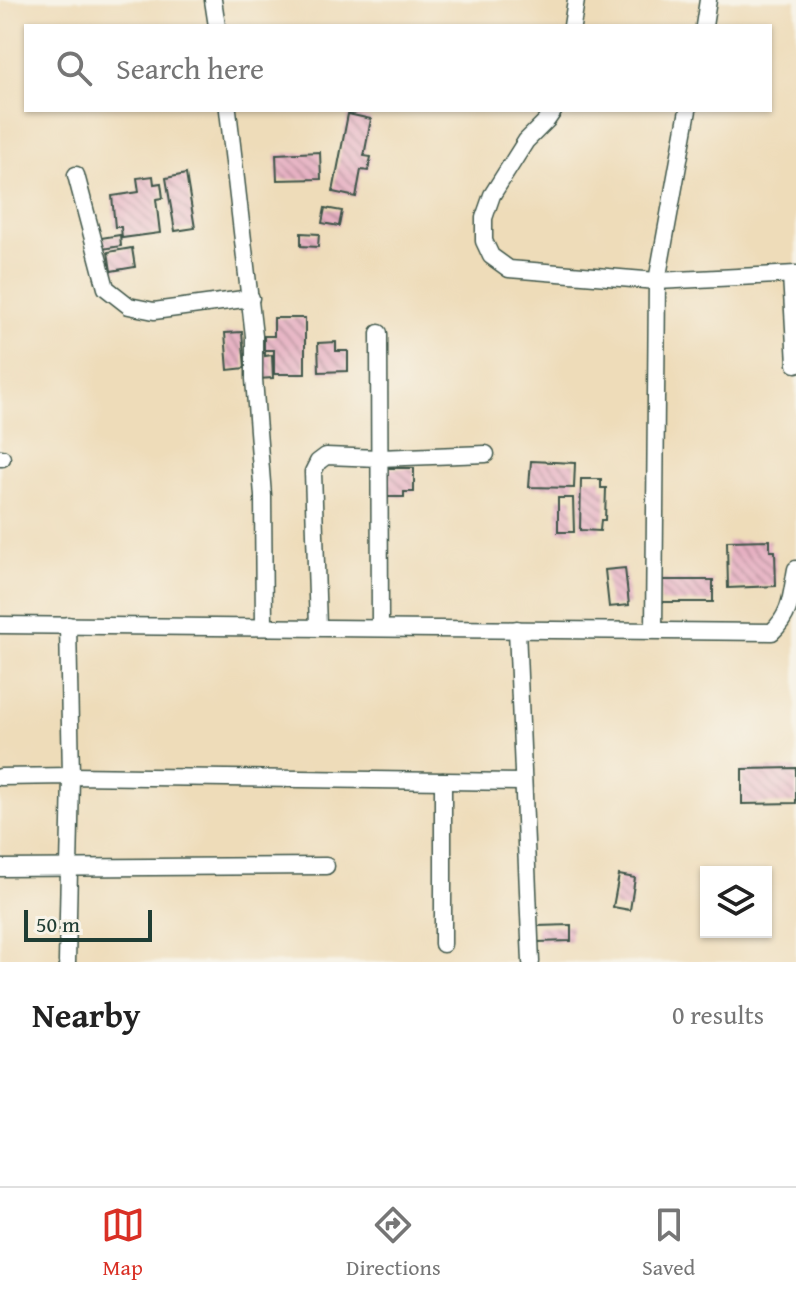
<!DOCTYPE html>
<style>
:root{--surface:#fff;--page:#f2f2f2;--text:#222;--muted:#767676;--line:#e0e0e0;--accent:#d93025}
body{margin:0;font-family:"Gentium Book Plus",serif;background:var(--page);color:var(--text)}
.controls{position:absolute;right:24px;bottom:24px;display:grid;overflow:hidden;border-radius:0px;box-shadow:0 2px 6px #0004}
.controls button{width:72px;height:72px;display:grid;place-items:center;padding:0;border:0;border-bottom:2px solid var(--line);background:var(--surface);color:var(--text);font:40px sans-serif}
.scale{position:absolute;left:24px;bottom:20px;width:128px;box-sizing:border-box;padding-left:8px;border:4px solid #1f3d34;border-top:0;font-size:22px;line-height:28px;white-space:nowrap;color:#1f3d34;-webkit-text-stroke:6px #f7f3e8;paint-order:stroke}
.list{margin:0;padding:0;list-style:none}
h2{display:flex;justify-content:space-between;align-items:center;height:104px;margin:0;padding:0 32px;font-size:34px}
h2 small{font-size:26px;font-weight:400;color:var(--muted)}
.icon{flex:none;width:44px;height:44px;fill:none;stroke:currentColor;stroke-width:2;stroke-linecap:round;stroke-linejoin:round}
.map{position:relative;flex:none;width:796px;height:962px;overflow:hidden}
.search{position:absolute;background:var(--surface);box-shadow:0 2px 6px #0004;left:24px;right:24px;top:24px;height:88px;display:flex;align-items:center;gap:20px;box-sizing:border-box;padding:0 28px;border-radius:0px;color:var(--muted);font-size:30px}
.sheet{height:224px;background:var(--surface)}
nav{display:flex;justify-content:space-around;align-items:center;box-sizing:border-box;height:112px;border-top:2px solid var(--line);background:var(--surface);font-size:22px;color:var(--muted)}
nav a{display:grid;justify-items:center;gap:4px}
nav .on{color:var(--accent)}
.map>svg:first-child{display:block}
.building{fill:url(#building-back-hatch)}
.lines{fill:none;stroke-linecap:round;stroke-linejoin:round}
.street-casing{stroke:#3e5548;stroke-width:19}
.street{stroke:#fff;stroke-width:16}
</style>
<div class="map">
<svg width="796" height="962" viewBox="0 0 796 962">
<defs>
<pattern id="building-back-hatch" width="6" height="6" patternUnits="userSpaceOnUse" patternTransform="scale(2)"><rect width="6" height="6" fill="#e6b0c2"/><path d="M-1 5l2 2M0 0l6 6M5-1l2 2" fill="none" stroke="#ba909e"/></pattern>
</defs>
<rect width="100%" height="100%" fill="#f7f3e8"/>
<filter id="ink" filterUnits="userSpaceOnUse"><feTurbulence type="fractalNoise" baseFrequency=".0125" numOctaves="2"/><feDisplacementMap in="SourceGraphic" scale="16" xChannelSelector="R" yChannelSelector="G"/><feConvolveMatrix kernelMatrix="1 2 1 2 8 2 1 2 1" color-interpolation-filters="sRGB"/></filter>
<filter id="wash" filterUnits="userSpaceOnUse"><feTurbulence type="fractalNoise" baseFrequency=".006" numOctaves="4" result="noise"/><feDisplacementMap in="SourceGraphic" scale="32" xChannelSelector="R" yChannelSelector="G"/><feGaussianBlur stdDeviation="1.8" result="paint"/><feColorMatrix in="noise" values="0 0 0 0 0 0 0 0 0 0 0 0 0 0 0 0 0 1.4 0 .05"/><feComposite in="paint" operator="in"/></filter>
<g filter="url(#wash)">
<rect width="100%" height="100%" fill="#eedcb9"/>
<g id="blocks">
<g class="building">
<polygon points="348,114 371,119 364,156 371,157 368,171 361,170 356,197 333,192"/>
<polygon points="320,152 321,179 277,180 276,154"/>
<polygon points="186,174 195,228 175,231 166,178"/>
<polygon points="153,176 154,184 161,183 163,198 156,199 160,233 122,238 121,227 115,227 112,196 139,192 137,178"/>
<polygon points="325,208 342,211 339,226 322,223"/>
<polygon points="301,233 319,234 318,247 301,246"/>
<polygon points="120,235 121,246 102,249 101,238"/>
<polygon points="132,248 135,267 111,271 108,252"/>
<polygon points="274,318 305,318 305,374 274,374 274,350 264,350 264,336 274,336"/>
<polygon points="242,332 245,368 228,370 225,333"/>
<polygon points="336,342 336,351 348,351 348,371 319,372 318,343"/>
<polygon points="257,353 265,353 265,356 272,355 273,378 258,379"/>
<polygon points="531,461 575,463 574,488 529,487"/>
<polygon points="382,468 414,468 414,492 404,492 404,497 382,497"/>
<polygon points="581,479 601,479 601,488 606,488 605,520 601,520 600,531 580,530"/>
<polygon points="558,498 573,498 574,532 558,532"/>
<polygon points="770,540 770,551 775,551 776,586 728,588 727,541"/>
<polygon points="625,568 629,605 609,607 605,570"/>
<rect x="660" y="580" width="53" height="22"/>
<polygon points="796,768 796,803 742,804 742,769"/>
<polygon points="619,875 635,878 630,910 613,907"/>
<polygon points="571,925 571,941 537,942 537,926"/>
</g>
</g>
</g>
<g filter="url(#ink)">
<use href="#blocks" fill-opacity="0" stroke="#3e5548" stroke-width="2"/>
<g class="lines">
<g class="street-casing">
<g id="street">
<polyline points="213,0 217,26"/>
<polyline points="572,26 576,0"/>
<polyline points="704,26 708,0"/>
<polyline points="228,110 254,336 254,379 263,496 264,626"/>
<polyline points="554,110 547,120 526,141 492,195 484,218 484,241 491,256 509,269 657,281 796,274"/>
<polyline points="76,175 106,288 129,306 154,311 251,298"/>
<polyline points="791,275 796,364"/>
<polyline points="379,333 380,627"/>
<polyline points="0,458 2,458"/>
<path d="M0 625 772 632C792 613 791 595 796 569"/>
<polyline points="318,627 313,472 318,462 326,456 379,458 486,454"/>
<polyline points="517,629 531,962"/>
<polyline points="654,630 657,281 688,110"/>
<polyline points="0,777 71,776 523,782"/>
<polyline points="443,781 443,944"/>
<polyline points="0,868 326,866"/>
<polyline points="67,962 71,776 68,625"/>
</g>
</g>
<use href="#street" class="street"/>
</g>
</g>
</svg>
<div class="controls">
<button><svg class="icon" aria-label="layers" viewBox="0 0 24 24"><path d="M12 4l9 5-9 5-9-5zM3 14l9 5 9-5"/></svg></button>
</div>
<div class="scale">50 m</div>
<div class="search"><svg class="icon" aria-label="search" viewBox="0 0 24 24"><circle cx="10" cy="10" r="6"/><path d="M15 15l6 6"/></svg>Search here</div>
</div>
<section class="sheet">
<h2>Nearby<small>0 results</small></h2>
<ul class="list">
</ul>
</section>
<nav>
<a class="on"><svg class="icon" aria-label="map" viewBox="0 0 24 24"><path d="M3 6l6-2 6 2 6-2v14l-6 2-6-2-6 2zM9 4v14M15 6v14"/></svg>Map</a>
<a><svg class="icon" aria-label="directions" viewBox="0 0 24 24"><path d="M12 3l9 9-9 9-9-9zM9 14v-3h6M13 9l2 2-2 2"/></svg>Directions</a>
<a><svg class="icon" aria-label="saved" viewBox="0 0 24 24"><path d="M7 4h10v16l-5-4-5 4z"/></svg>Saved</a>
</nav>
